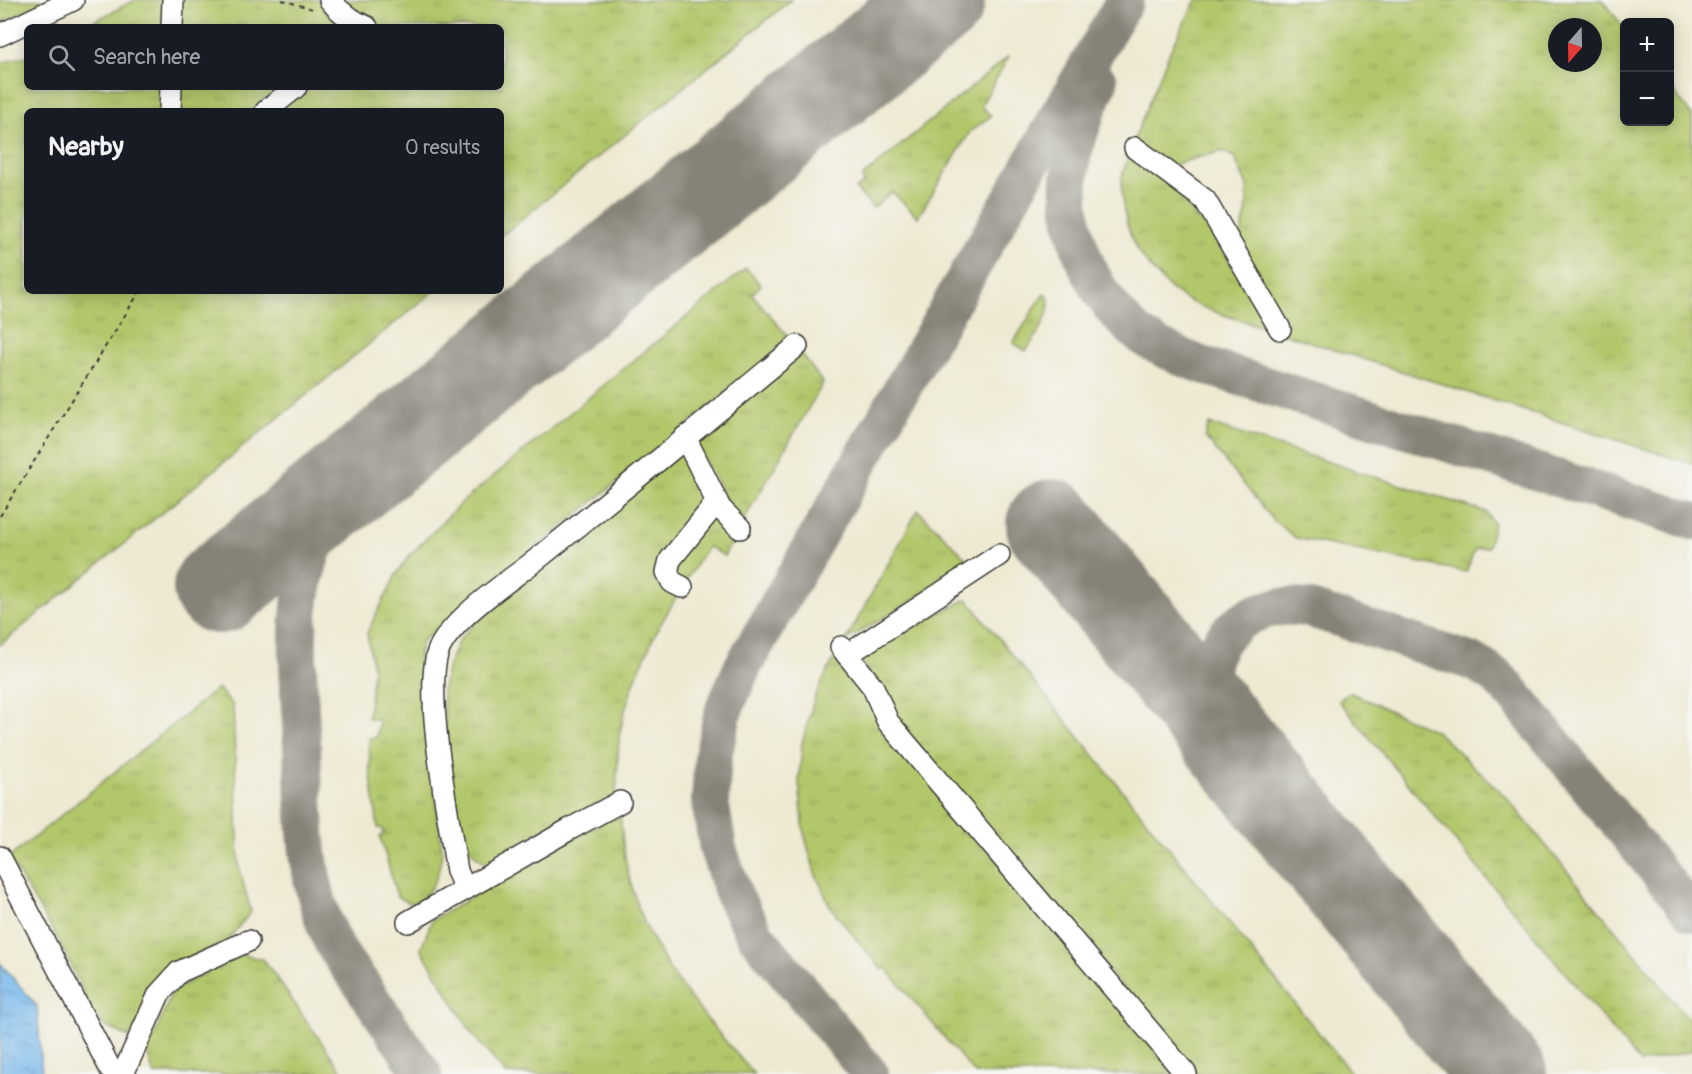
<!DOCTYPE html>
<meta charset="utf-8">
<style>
:root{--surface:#171b24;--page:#20242c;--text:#f1f3f6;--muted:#9ea1a6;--line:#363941}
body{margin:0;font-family:Pangolin,sans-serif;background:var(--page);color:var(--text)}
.controls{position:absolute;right:18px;top:18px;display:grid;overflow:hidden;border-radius:9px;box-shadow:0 3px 15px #0003}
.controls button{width:54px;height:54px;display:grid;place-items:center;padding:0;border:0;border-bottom:2px solid var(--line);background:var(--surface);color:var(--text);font:30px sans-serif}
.compass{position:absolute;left:1548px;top:18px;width:54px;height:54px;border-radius:50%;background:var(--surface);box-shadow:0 3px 15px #0003;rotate:200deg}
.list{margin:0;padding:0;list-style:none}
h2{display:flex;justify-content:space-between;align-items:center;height:78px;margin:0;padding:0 24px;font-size:26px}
h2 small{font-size:20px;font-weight:400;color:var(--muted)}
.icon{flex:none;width:33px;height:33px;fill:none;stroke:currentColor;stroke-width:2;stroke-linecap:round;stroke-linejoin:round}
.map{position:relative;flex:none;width:1692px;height:1074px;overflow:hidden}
.search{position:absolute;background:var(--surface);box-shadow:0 3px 15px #0003;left:24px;top:24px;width:480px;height:66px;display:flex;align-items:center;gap:15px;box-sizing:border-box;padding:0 21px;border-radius:9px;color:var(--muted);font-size:22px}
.panel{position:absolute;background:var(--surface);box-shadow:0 3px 15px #0003;left:24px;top:108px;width:480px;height:186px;border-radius:9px}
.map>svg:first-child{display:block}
.grass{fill:url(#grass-tufts);stroke:#677244;stroke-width:1.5;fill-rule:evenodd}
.water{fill:url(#water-ripples);stroke:#4a6a84;stroke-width:1.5}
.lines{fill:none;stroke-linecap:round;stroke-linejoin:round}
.taxiway{stroke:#858277;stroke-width:38}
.runway{stroke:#858277;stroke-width:92}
.minor-casing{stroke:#3c3b37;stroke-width:24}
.path{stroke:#3c3b37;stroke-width:2;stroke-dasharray:4.5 4.5;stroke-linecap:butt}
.minor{stroke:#fff;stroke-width:21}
</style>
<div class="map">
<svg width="1692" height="1074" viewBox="0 0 1692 1074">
<defs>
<pattern id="grass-tufts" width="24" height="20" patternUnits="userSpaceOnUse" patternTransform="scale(1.5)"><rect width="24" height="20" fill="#b2c76b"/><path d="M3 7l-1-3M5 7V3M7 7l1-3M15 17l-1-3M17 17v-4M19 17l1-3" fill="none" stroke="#98aa5c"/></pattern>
<pattern id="water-ripples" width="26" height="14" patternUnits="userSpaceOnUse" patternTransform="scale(1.5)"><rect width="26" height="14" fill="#77b8eb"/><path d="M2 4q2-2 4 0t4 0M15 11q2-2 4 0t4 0" fill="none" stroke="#6195be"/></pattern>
</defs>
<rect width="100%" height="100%" fill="#f6f6f2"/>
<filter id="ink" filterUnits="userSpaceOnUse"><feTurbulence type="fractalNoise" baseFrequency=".0167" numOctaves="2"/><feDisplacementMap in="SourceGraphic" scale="12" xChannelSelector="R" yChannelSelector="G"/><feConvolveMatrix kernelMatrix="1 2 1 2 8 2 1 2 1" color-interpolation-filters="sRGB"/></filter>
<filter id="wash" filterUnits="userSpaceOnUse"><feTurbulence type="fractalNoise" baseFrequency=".008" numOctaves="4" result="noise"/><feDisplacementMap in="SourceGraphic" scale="24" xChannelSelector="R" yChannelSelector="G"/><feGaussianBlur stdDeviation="1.35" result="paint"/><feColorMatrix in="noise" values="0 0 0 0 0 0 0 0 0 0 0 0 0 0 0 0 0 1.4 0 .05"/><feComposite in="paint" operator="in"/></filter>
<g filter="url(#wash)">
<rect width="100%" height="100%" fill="#eee9d2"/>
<g class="grass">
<polygon points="0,0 48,0 0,23"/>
<polygon points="135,0 791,0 501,236 501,111 27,111 27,291 434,291 0,645 0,63 27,56 27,87 501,87 501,27 83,27"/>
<path d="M1196 0H1603L1624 28V122H1670V86L1692 116V464L1285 334 1238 248 1247 209V186L1234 157 1223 151 1181 162 1169 168 1133 142 1170 51ZM1557 27H1593V63H1557Z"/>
<polygon points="1009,56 981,106 991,116 970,132 918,217 892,192 873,208 856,189 864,183 862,177"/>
<path d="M1130 152 1180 186 1178 193 1200 222 1205 221 1272 330C1245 321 1200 310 1177 294 1165 285 1145 263 1137 249 1127 232 1118 193 1123 173 1125 166 1128 159 1130 152Z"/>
<path d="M746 268 761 285 752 294 791 340 421 642 419 656 442 851C439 874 436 886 419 902L409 903 397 896 380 836 384 835 382 828H378L370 770 369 738H376L379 720 368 718 373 669 367 633 396 575 409 556 462 502Z"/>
<path d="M1044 293 1048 296C1053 315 1036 336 1026 351L1013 343Z"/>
<polygon points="801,353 823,383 744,520 732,512 695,441"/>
<polygon points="1209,424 1486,512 1494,524 1488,547 1475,549 1466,572 1296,538 1274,521 1205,437"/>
<path d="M684 450 709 502 670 551 678 594 655 634 637 675 626 706 619 736 616 798 493 867C471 856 465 844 454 824L442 691 448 666 459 640 479 618Z"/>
<polygon points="918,510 973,565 846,640"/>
<polygon points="711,513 736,536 724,556 708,546 685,582 676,577 674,561"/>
<polygon points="967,599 1352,1074 1196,1074 894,716 858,655"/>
<polygon points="835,656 843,661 1174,1074 975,1074 885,967 882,970 831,908 815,873 804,833 799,782 802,743 815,696"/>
<polygon points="218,688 233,706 239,867 251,912 226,942 180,962 129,1037 104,1026 93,1014 63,948 9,858"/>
<polygon points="1349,692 1437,732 1506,797 1692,1023 1692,1051 1640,1063 1339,701"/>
<path d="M620 812C622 836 624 860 631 884 651 961 704 1016 754 1074H506L472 1034 421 949 432 920Z"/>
<polygon points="241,954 264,960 344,1074 154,1074 147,1054 173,990"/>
</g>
<polygon class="water" points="0,963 37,1006 42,1074 0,1074"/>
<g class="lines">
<g class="taxiway">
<path d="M1099 82C1089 107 1077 133 1072 159 1061 222 1089 295 1139 334 1156 347 1177 355 1196 363L1692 521"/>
<path d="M394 446C365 473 336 500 319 536 288 603 299 676 302 747 305 812 303 878 331 939 339 956 353 972 364 988 383 1017 403 1045 423 1074"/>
<path d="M1220 729C1216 717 1210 703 1209 690 1206 630 1257 598 1311 609L1476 663 1497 677 1509 689 1692 913"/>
<polyline points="870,1074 756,936 735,898 718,849 710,801 713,756 724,709 743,666 1125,0"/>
</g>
<g class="runway">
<polyline points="1052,525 1501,1074"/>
<polyline points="219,588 939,0"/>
</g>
</g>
</g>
<g filter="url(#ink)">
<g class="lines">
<g class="minor-casing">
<g id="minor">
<path d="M330 0C340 13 352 21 367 27"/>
<polyline points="172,27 173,0"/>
<polyline points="0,35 73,0"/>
<polyline points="170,111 171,87"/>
<polyline points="266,111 296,87"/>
<polyline points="1135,148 1205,200 1280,329"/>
<polyline points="685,437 720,508 740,528"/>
<polyline points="682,587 672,582 667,572 670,560 717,502"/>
<polyline points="841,647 873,687 888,722 1186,1074"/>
<polyline points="847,655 999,555"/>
<polyline points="0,857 113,1074"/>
<path d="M465 889 457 871C450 825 421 684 440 647 457 614 511 580 541 556 627 487 712 416 797 346"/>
<polyline points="408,922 570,829 620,802"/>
<polyline points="123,1074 159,994 179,972 248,941"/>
</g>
</g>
<g class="path">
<polyline points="282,0 316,10"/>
<polyline points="0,516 140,291"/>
</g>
<use href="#minor" class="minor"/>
</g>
</g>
</svg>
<div class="controls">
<button>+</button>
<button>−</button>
</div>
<svg class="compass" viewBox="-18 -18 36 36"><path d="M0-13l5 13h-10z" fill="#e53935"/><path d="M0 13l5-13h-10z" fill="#9ea1a6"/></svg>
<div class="search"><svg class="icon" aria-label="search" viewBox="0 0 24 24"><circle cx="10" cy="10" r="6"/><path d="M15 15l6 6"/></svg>Search here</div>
<section class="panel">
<h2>Nearby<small>0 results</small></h2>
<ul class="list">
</ul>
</section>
</div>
